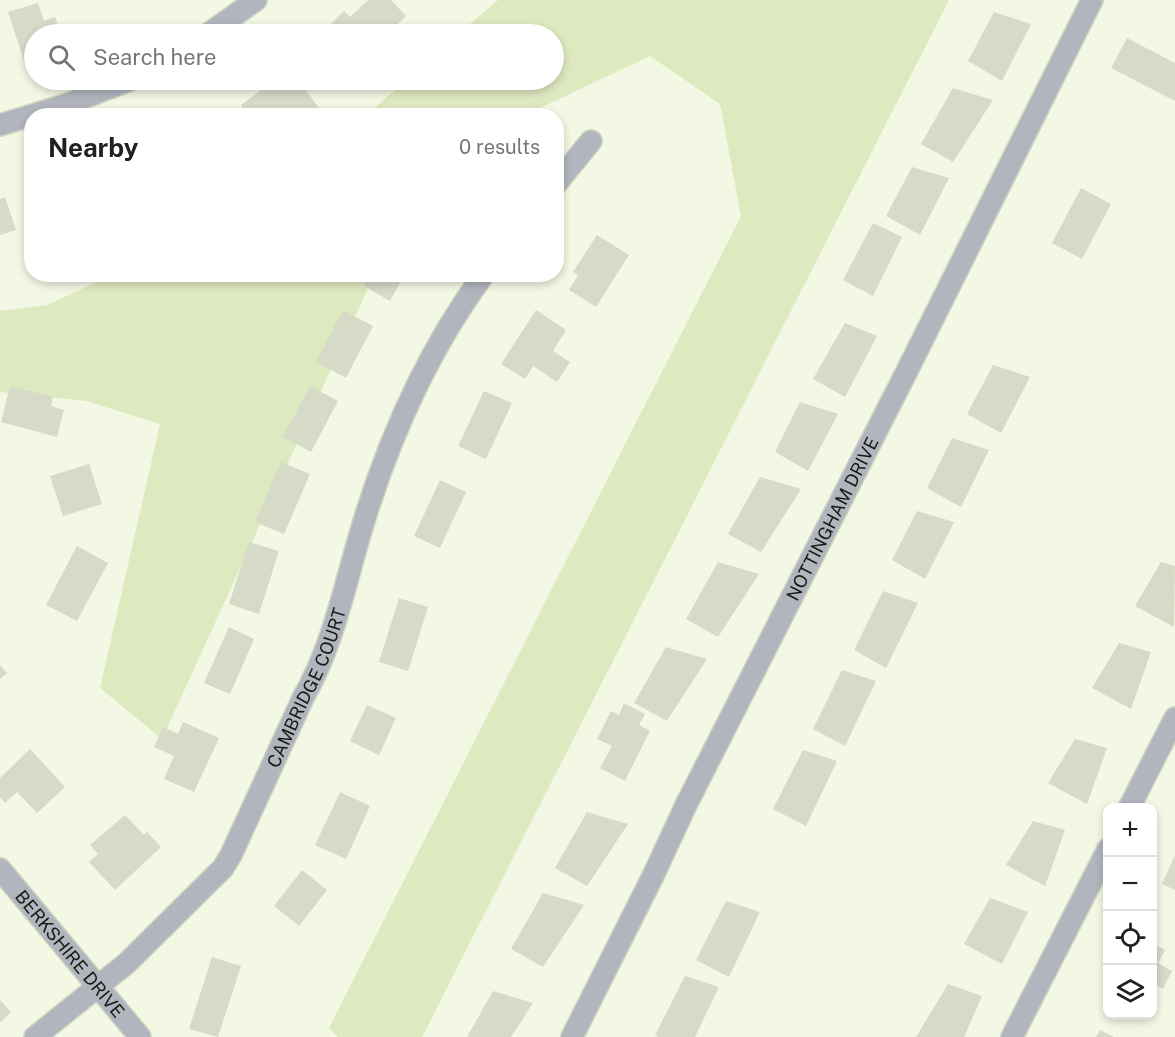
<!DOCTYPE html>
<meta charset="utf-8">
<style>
:root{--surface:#fff;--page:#f2f2f2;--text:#202124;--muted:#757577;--line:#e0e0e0}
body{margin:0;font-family:"Public Sans",sans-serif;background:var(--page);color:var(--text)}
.controls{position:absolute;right:18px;bottom:18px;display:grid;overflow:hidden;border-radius:12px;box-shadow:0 3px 9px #0003}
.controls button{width:54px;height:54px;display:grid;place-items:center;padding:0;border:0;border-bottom:2px solid var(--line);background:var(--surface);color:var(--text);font:30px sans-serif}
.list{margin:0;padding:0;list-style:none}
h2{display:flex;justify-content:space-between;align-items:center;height:78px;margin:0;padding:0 24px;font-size:26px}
h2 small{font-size:20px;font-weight:400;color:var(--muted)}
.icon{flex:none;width:33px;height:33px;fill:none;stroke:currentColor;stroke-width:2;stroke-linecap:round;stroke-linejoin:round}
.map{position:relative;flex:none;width:1175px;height:1037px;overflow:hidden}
.search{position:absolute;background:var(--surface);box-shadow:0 3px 9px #0003;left:24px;top:24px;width:540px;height:66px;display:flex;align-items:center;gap:15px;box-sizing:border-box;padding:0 21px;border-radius:33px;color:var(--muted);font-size:22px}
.panel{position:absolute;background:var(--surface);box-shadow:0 3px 9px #0003;left:24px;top:108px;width:540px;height:174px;border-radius:24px}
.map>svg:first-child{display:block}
.green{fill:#dfe9c0}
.building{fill:#d6dbc7}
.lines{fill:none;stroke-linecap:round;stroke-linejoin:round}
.street-casing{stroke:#cfd4c2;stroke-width:24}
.street{stroke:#b2b5be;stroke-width:21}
.labels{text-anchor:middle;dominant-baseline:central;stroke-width:6;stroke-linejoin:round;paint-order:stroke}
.street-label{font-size:18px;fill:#181a13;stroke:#fff}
</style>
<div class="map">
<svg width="1175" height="1037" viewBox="0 0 1175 1037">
<rect width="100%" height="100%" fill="#f2f8e3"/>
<g class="green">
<polygon points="498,0 949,0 422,1037 338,1037 329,1028 741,216 720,104 650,56 536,110 528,115 366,115 407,80 554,80 554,34 458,34"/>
<polygon points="113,275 374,275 162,739 100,688 160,424 86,401 0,392 0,311 47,305"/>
</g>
<g class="building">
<polygon points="368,0 391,0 406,16 387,34 383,34 379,30 375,34 327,34 324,31 344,11 350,17"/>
<polygon points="38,3 44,21 55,17 61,34 34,34 34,71 28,73 8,12"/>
<polygon points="994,12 1031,24 1002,81 968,61"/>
<polygon points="1127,38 1175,63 1175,101 1111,68"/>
<polygon points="275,80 298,80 325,116 290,116 289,114 286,116 248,116 241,105"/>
<polygon points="953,88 993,100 953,162 921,144"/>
<polygon points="912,167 949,178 920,235 886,216"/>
<polygon points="1081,188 1111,204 1082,259 1052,243"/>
<polygon points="5,197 16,230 0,235 0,199"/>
<polygon points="873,223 902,237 873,296 843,280"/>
<polygon points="597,235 629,255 596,307 569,290 578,275 573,272"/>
<polygon points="371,274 405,274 390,301 364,286"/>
<polygon points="343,310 373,326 346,378 316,362"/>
<polygon points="536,310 566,330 553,351 570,362 557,382 533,366 525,379 501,364"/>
<polygon points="845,323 877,336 845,397 813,379"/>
<polygon points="993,365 1030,377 1001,433 967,414"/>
<polygon points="10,386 53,397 51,406 64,410 57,437 1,422"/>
<polygon points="310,386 338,401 311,452 283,437"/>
<polygon points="484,391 512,403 486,459 458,446"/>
<polygon points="800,402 838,414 808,471 775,452"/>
<polygon points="952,438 989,450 961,507 927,488"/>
<polygon points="281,462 310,474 284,534 255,522"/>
<polygon points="89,464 102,504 63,516 50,476"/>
<polygon points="760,477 801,489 761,552 728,534"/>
<polygon points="440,480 466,492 440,548 414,536"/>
<polygon points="917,511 954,522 925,579 892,560"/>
<polygon points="249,542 279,551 259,614 229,604"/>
<polygon points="77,546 108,563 77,621 46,605"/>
<polygon points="718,562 759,574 718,637 686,619"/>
<polygon points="1161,562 1175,566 1174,627 1135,606"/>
<polygon points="883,591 918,603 886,668 854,650"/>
<polygon points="399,598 428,607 408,671 379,662"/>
<polygon points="229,627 254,639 230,694 204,683"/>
<polygon points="1119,643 1151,652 1131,709 1092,688"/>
<polygon points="666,647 707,659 667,721 634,703"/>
<polygon points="0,665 7,673 0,679"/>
<polygon points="842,670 876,681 845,746 813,729"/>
<polygon points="624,703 645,714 639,725 650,731 625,781 600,768 612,746 597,739 611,711 619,715"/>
<polygon points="367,705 396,718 379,755 350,741"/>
<polygon points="183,722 219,738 194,792 164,779 174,756 154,747 163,727 178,734"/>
<polygon points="1075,739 1107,748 1087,804 1048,783"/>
<polygon points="30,749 65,787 37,813 17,792 5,803 0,797 0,778"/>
<polygon points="803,750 837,761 806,826 773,809"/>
<polygon points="340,792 370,806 346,859 315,845"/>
<polygon points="587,812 628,824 587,886 555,868"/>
<polygon points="125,815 144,835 147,832 161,847 115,890 89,862 98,854 90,845"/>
<polygon points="1033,821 1065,830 1045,886 1006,865"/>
<polygon points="1175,855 1175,890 1162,884"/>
<polygon points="302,870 327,890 299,926 274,906"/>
<polygon points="543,893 584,905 543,967 511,949"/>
<polygon points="990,898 1028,912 1002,964 964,944"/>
<polygon points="726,901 760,912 729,977 696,960"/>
<polygon points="1152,943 1165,950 1158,963 1172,971 1163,989 1152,983"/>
<polygon points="212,957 241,966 218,1037 189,1029"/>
<polygon points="685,976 719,987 695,1037 658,1037 655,1035"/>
<polygon points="948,984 982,996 964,1037 916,1037"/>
<polygon points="493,991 533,1003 511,1037 467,1037"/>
<polygon points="0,1000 11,1012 0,1023"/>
<polygon points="1100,1030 1114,1037 1096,1037"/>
</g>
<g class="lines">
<g class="street-casing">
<g id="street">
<polyline points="208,34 256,0"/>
<polyline points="0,125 65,105 130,80"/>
<polyline points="556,184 591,141"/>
<polyline points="1129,808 1175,718"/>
<path id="s1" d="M0 869 140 1037"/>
<path id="s2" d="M35 1037 127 963 223 868 231 855 303 698C334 645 346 579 364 521 391 433 429 349 484 274"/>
<path id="s3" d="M572 1037 653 876 686 805 907 371 1092 0"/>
<polyline points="1012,1037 1108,849"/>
</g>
</g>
<use href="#street" class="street"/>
</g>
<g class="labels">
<g class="street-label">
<text stroke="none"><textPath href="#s3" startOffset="580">NOTTINGHAM DRIVE</textPath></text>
<text stroke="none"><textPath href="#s2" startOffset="452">CAMBRIDGE COURT</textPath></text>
<text stroke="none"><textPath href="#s1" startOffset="110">BERKSHIRE DRIVE</textPath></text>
</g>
</g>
</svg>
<div class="controls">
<button>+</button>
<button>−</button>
<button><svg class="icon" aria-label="locate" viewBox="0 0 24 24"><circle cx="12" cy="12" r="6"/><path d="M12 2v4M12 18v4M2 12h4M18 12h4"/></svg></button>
<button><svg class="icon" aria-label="layers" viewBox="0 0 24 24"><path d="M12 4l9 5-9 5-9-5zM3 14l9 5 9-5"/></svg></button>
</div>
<div class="search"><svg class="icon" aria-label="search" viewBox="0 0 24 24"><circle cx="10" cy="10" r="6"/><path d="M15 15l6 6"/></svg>Search here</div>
<section class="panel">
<h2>Nearby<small>0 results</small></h2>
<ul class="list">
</ul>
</section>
</div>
